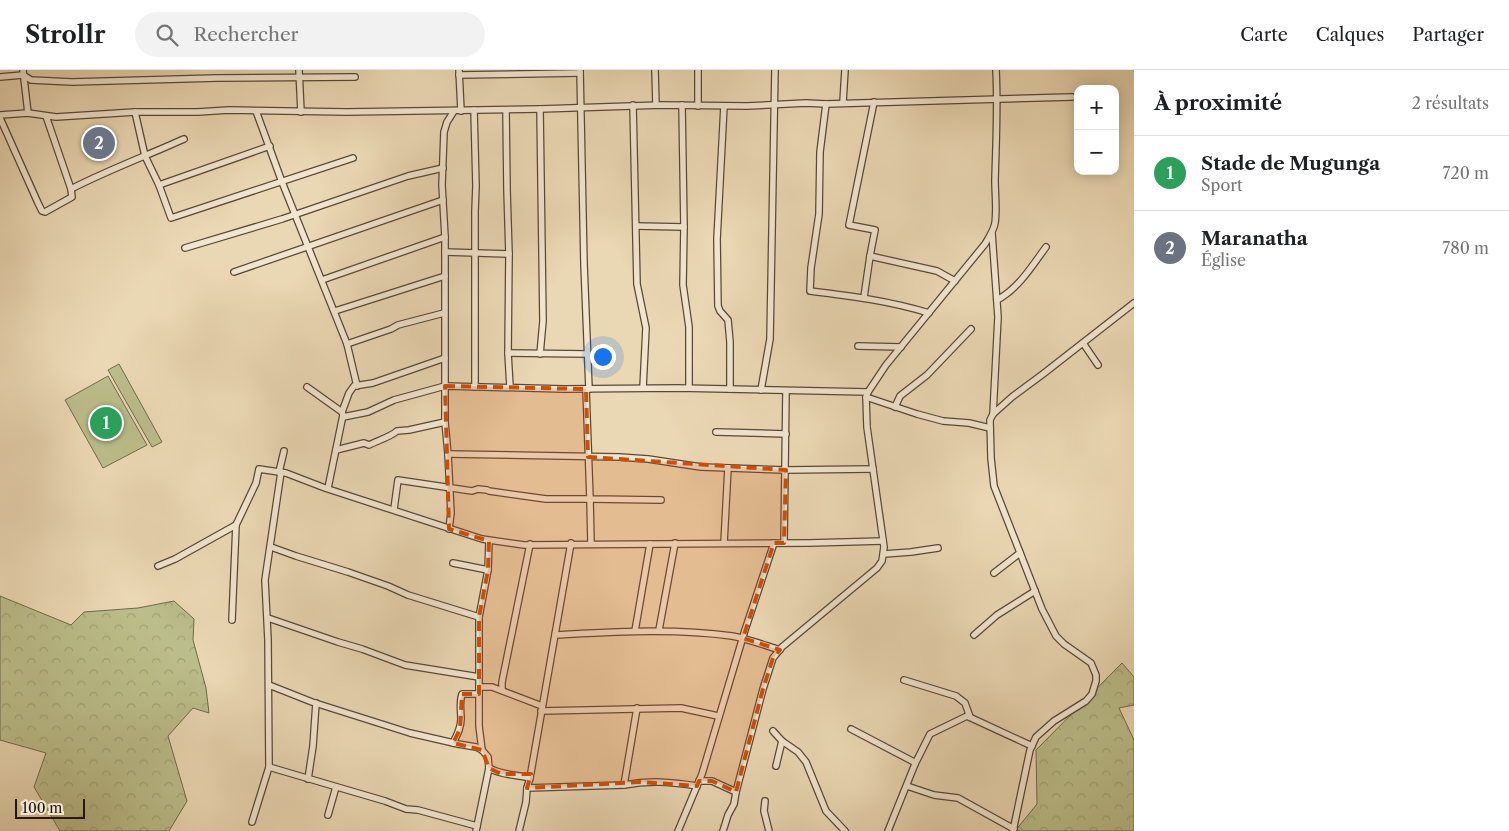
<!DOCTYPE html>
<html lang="fr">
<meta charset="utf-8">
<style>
:root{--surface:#fff;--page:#f2f2f2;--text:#202124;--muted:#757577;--line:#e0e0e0;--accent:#b45309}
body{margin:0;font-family:"Libre Caslon Text",serif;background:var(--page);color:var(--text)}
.controls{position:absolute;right:15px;top:15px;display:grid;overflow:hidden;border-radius:10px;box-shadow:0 2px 12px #0003}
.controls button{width:45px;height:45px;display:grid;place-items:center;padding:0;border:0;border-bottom:1px solid var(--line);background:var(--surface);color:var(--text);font:25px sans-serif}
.scale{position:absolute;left:15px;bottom:12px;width:70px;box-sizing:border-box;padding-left:5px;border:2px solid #261810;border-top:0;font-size:14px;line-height:18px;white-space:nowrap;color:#261810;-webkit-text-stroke:4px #f1e5ce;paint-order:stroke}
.you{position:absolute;left:602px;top:286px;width:18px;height:18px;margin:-12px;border:4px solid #fff;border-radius:50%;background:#1a73e8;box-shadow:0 0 0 8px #1a73e833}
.badge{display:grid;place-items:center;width:32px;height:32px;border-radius:50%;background:var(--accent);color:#fff;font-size:16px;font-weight:700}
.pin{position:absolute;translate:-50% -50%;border:2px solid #fff;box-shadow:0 1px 5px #0006}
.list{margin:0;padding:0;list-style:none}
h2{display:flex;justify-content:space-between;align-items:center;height:65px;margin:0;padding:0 20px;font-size:21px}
h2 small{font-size:16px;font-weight:400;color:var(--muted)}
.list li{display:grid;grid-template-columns:32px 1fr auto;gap:15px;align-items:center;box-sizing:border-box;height:75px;padding:0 20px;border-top:1px solid var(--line)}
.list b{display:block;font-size:19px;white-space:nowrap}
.list p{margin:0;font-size:16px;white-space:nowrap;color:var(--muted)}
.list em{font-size:16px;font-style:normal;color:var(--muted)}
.icon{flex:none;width:28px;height:28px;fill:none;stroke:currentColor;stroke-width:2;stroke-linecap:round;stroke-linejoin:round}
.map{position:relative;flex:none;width:1134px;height:761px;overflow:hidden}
header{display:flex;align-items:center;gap:30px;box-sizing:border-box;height:70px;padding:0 25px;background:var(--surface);border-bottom:1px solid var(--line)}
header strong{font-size:24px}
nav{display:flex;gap:28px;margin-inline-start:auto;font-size:18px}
.search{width:350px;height:45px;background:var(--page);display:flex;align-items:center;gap:12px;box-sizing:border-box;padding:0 18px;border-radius:28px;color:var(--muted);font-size:19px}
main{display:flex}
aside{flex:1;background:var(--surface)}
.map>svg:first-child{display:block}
.forest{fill:url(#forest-crowns);stroke:#706a4d}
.pitch{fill:#bbbd8a;stroke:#706a4d}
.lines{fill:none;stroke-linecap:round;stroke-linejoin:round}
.street-casing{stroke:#574839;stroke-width:8}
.street{stroke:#f1e5ce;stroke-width:5.5}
.marked{fill:#cb4f0d;fill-opacity:0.2;stroke:#cb4f0d;stroke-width:4;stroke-dasharray:10 6;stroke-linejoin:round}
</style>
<header>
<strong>Strollr</strong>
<div class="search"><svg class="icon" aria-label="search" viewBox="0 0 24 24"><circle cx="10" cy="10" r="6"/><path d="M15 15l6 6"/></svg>Rechercher</div>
<nav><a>Carte</a><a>Calques</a><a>Partager</a></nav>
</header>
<main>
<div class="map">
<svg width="1134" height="761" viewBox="0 0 1134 761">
<defs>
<pattern id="forest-crowns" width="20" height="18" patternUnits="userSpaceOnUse" patternTransform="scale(1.25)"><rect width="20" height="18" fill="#bbbd8a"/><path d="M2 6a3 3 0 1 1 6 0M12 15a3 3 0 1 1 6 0" fill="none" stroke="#a1a276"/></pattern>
</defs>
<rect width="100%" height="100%" fill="#ead7b3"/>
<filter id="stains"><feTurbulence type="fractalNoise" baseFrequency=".004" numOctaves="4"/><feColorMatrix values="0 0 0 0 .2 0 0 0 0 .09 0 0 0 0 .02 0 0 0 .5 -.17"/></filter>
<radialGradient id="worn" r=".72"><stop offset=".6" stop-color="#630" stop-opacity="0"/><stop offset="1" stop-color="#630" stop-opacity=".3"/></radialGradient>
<g class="forest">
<polygon points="0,526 71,555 84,542 138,538 174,531 194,549 193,570 206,618 209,643 193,638 168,666 187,731 169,761 60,761 34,717 46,683 0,670"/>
<polygon points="1122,593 1134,607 1134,635 1119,638 1134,670 1134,761 1015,761 1037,734 1036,680"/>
</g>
<g class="pitch">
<polygon points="119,294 162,372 152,377 108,300"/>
<polygon points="108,306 147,375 103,398 65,330"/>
</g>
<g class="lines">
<g class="street-casing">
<g id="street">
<polyline points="23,0 28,43"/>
<polyline points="299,0 301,42"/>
<polyline points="459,0 461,41"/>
<polyline points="580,0 584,194 589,319"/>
<polyline points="655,0 656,35"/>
<polyline points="698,0 698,36"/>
<polyline points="459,5 580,3"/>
<polyline points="0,7 23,5 31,10 72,12 217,8 355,7"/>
<polyline points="843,32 845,0"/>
<path d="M826 34 820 82 819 144 811 198 810 221C851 226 890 231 929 243"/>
<polyline points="633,35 637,214 646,258 643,318"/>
<polyline points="682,35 684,157 683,215 689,257 689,318"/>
<polyline points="724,36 717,169 718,236 720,241 728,250 730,272 730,319"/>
<polyline points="540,39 543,251 540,284"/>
<polyline points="474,40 476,116 475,141 475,317"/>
<polyline points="506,40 507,120 509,184 508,283 510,317"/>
<polyline points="256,41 282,112 347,274 357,316"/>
<polyline points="135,42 145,86 159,115 171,148 353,88"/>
<polyline points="0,45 28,43 56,47 135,42 198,42 229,40 347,42 540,39 662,35 747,36 806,33 826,34 1072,27"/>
<polyline points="0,48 38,133 42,141 45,142 72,127 71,119 46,46"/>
<polyline points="159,115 270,76"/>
<path d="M71 119C108 100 146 86 184 69"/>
<polyline points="636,156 684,157"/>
<polyline points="992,163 998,247 993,344"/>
<polyline points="185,178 282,149 408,106 443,98"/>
<polyline points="445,182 509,184"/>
<polyline points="870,186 937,201 955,211"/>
<polyline points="234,202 443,130"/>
<polyline points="322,210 445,167"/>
<polyline points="864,227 870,186 875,160 849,155 874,32"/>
<path d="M997 230C1019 218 1032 196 1046 177"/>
<polyline points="335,241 445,206"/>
<polyline points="1083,273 1098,295"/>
<polyline points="347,274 391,259 398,255 444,243"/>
<polyline points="858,276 901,277"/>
<polyline points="508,283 588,284"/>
<polyline points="307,317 342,342"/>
<polyline points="586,319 590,429 661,430"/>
<polyline points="761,320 770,269 775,0"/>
<polyline points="866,327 917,344 943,351 969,353 990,358"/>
<polyline points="895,337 900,326 927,305 971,259"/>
<polyline points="343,347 368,342 394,330 445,316 564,319 678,318 868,322"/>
<polyline points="716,362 786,364"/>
<path d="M336 380 364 373 369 375C377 371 392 366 397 361L409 360 445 352"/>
<polyline points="448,384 619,387 648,389 701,397 786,400 873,399"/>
<polyline points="279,402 284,381"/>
<polyline points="328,418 343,345 342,342 349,323 354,316 373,313 445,288"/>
<polyline points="394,439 398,410 472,421 478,419 487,420 489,421 546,429 590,429 591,474"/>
<polyline points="449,459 451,443 448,384 445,352 445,167 442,115 444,62 447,52 454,41"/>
<polyline points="724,473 728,398"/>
<polyline points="784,473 786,321"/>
<polyline points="271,477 296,486 348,502 388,516 408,525 479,547"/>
<polyline points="884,484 911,482 938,478"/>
<polyline points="453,493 488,500"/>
<polyline points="158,496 175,489 236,455 256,413 259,399 286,403 325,418 482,469 524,475 809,473 883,471"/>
<polyline points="994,503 1020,483"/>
<polyline points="268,548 338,572 362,579 405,595 479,607"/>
<polyline points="232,550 236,455"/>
<polyline points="659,560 675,473"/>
<polyline points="635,561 650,474"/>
<path d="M555 565C614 562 673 558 732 566 748 569 764 575 780 580"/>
<polyline points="974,565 997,545 1035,521"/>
<polyline points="904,610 956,626 965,633 970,647"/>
<polyline points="269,615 312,632 410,663 458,674 476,677 482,680 488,687 489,698 476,761"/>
<polyline points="479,617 492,617 542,636"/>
<polyline points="502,620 502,612 530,474"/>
<polyline points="541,641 681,638 718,646"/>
<polyline points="851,659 914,692 915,694"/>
<polyline points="773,661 782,671 798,682 806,692 826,741 845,761"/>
<path d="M453 673C457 665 461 658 461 649 461 640 459 633 462 624H479"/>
<polyline points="482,680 479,656 479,547 488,500 489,471"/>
<polyline points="776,696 782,671"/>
<polyline points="269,697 385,731 406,739 418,740 477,756"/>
<path d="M489 698C503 706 515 704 530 708"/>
<polyline points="308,709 313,676 316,633"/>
<polyline points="699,711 712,711 736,722"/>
<polyline points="624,715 637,638"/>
<polyline points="907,716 934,725 958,728 1014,759"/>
<path d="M527 718 624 715C650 710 672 712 697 716"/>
<polyline points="765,731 764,741 769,761"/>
<polyline points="328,745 336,717"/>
<polyline points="252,752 269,697 268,570 265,510 281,402"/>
<polyline points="519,761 526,732 527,718 530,708 571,473"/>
<polyline points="678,761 702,704 745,560 774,473"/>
<path d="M723 761 728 745 734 734 736 722 763 619 773 588 782 577 877 498 882 491 884 477 867 357 866 327 868 322 886 295 985 174C989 167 994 160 995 153 997 139 995 124 995 110 996 73 998 37 996 0"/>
<polyline points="888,761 915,694 930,664 967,646 1032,676"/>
<polyline points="1013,761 1030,680 1036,667 1054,651 1086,631 1092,624 1096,611 1096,605 1091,593 1064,574 1056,566 1042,539 994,416 991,388 990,350 993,344 1012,327 1043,304 1134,233"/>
</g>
</g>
<use href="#street" class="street"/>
</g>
<path class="marked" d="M445 316 586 319 588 387 786 400 784 473H774L743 568 780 580 773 588 763 619 736 722 712 711H699L697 716 640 712 527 718 531 704H501L489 698 482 680 453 673 460 659 462 624H479V547L488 500 489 471 449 459Z"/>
<rect width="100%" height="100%" filter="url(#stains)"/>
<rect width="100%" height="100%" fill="url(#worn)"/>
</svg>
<div class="controls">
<button>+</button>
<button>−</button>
</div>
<div class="scale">100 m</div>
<div class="you"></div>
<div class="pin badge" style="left:106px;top:353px;background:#2e9e5b">1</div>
<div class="pin badge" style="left:99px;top:73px;background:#6b7280">2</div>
</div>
<aside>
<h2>À proximité<small>2 résultats</small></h2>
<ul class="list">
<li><span class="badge" style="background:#2e9e5b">1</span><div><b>Stade de Mugunga</b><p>Sport</p></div><em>720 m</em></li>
<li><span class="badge" style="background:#6b7280">2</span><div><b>Maranatha</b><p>Église</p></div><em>780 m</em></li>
</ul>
</aside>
</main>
